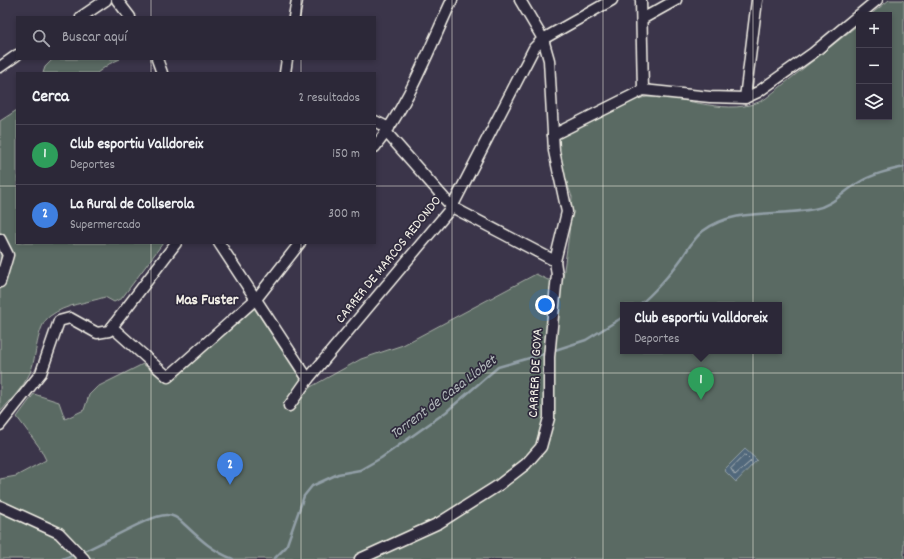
<!DOCTYPE html>
<html lang="es">
<meta charset="utf-8">
<style>
:root{--surface:#2c2838;--page:#343040;--text:#f1f3f6;--muted:#a6a6ae;--line:#484453;--accent:#ff9aa2}
body{margin:0;font-family:Dekko,sans-serif;background:var(--page);color:var(--text)}
.controls{position:absolute;right:12px;top:12px;display:grid;overflow:hidden;border-radius:0px;box-shadow:0 2px 6px #0003}
.controls button{width:36px;height:36px;display:grid;place-items:center;padding:0;border:0;border-bottom:1px solid var(--line);background:var(--surface);color:var(--text);font:20px sans-serif}
.you{position:absolute;left:545px;top:305px;width:14px;height:14px;margin:-10px;border:3px solid #fff;border-radius:50%;background:#1a73e8;box-shadow:0 0 0 6px #1a73e833}
.badge{display:grid;place-items:center;width:26px;height:26px;border-radius:50%;background:var(--accent);color:#fff;font-size:13px;font-weight:700}
.pin{position:absolute;translate:-50% -33px;filter:drop-shadow(0 1px 2px #0008)}
.pin::after{content:'';position:absolute;top:21px;width:14px;height:12px;background:inherit;clip-path:polygon(0 0,100% 0,50% 100%)}
.popup{position:absolute;left:620px;top:302px;width:162px;height:52px;box-sizing:border-box;display:grid;place-content:center;border-radius:0px;background:var(--surface);filter:drop-shadow(0 1px 3px #0005);font-size:13px;white-space:nowrap;color:var(--muted)}
.popup b{font-size:15px;color:var(--text)}
.popup::after{content:'';position:absolute;left:50%;top:100%;margin-left:-8px;border:8px solid transparent;border-top-color:var(--surface)}
.list{margin:0;padding:0;list-style:none}
h2{display:flex;justify-content:space-between;align-items:center;height:52px;margin:0;padding:0 16px;font-size:17px}
h2 small{font-size:13px;font-weight:400;color:var(--muted)}
.list li{display:grid;grid-template-columns:26px 1fr auto;gap:12px;align-items:center;box-sizing:border-box;height:60px;padding:0 16px;border-top:1px solid var(--line)}
.list b{display:block;font-size:15px;white-space:nowrap}
.list p{margin:0;font-size:13px;white-space:nowrap;color:var(--muted)}
.list em{font-size:13px;font-style:normal;color:var(--muted)}
.icon{flex:none;width:22px;height:22px;fill:none;stroke:currentColor;stroke-width:2;stroke-linecap:round;stroke-linejoin:round}
.map{position:relative;flex:none;width:904px;height:559px;overflow:hidden}
.search{position:absolute;background:var(--surface);box-shadow:0 2px 6px #0003;left:16px;top:16px;width:360px;height:44px;display:flex;align-items:center;gap:10px;box-sizing:border-box;padding:0 14px;border-radius:0px;color:var(--muted);font-size:15px}
.panel{position:absolute;background:var(--surface);box-shadow:0 2px 6px #0003;left:16px;top:72px;width:360px;height:172px;border-radius:0px}
.map>svg:first-child{display:block}
.green{fill:#5a6b63;stroke:#a7aea6;fill-rule:evenodd}
.water{fill:#51687b;stroke:#929fa7}
.lines{fill:none;stroke-linecap:round;stroke-linejoin:round}
.shore{stroke:#b3babc;stroke-width:1}
.stream{stroke:#929fa7;stroke-width:2.5}
.minor-casing{stroke:#f4f1e8;stroke-width:13}
.minor{stroke:#2f2a3d;stroke-width:10}
.grid{fill:none;stroke:#f4f1e8;stroke-width:1;stroke-opacity:0.55}
.labels{text-anchor:middle;dominant-baseline:central;stroke-width:3.5;stroke-linejoin:round;paint-order:stroke}
.street-label{font-size:14px;fill:#f4f1e8;stroke:#2f2a3d}
.neighbourhood-label{font-size:15px;font-weight:bold;fill:#f4f1e8;stroke:#2f2a3d}
.water-label{font-size:15px;font-style:italic;fill:#b3babc;stroke:#2f2a3d}
</style>
<div class="map">
<svg width="904" height="559" viewBox="0 0 904 559">
<rect width="100%" height="100%" fill="#3b354a"/>
<filter id="ink" filterUnits="userSpaceOnUse"><feTurbulence type="fractalNoise" baseFrequency=".025" numOctaves="2"/><feDisplacementMap in="SourceGraphic" scale="8" xChannelSelector="R" yChannelSelector="G"/><feConvolveMatrix kernelMatrix="1 2 1 2 8 2 1 2 1" color-interpolation-filters="sRGB"/></filter>
<g filter="url(#ink)">
<g class="green">
<path d="M889 0H904V559H0V479L16 476 46 460 40 448 17 417 34 394 59 402 65 419 84 410 89 395 97 387 143 364 166 383 254 308 307 389 361 359 403 345 536 274 548 280 563 277 569 234 572 197 557 154 559 136C581 125 625 99 648 97 686 95 729 119 765 99L859 24V117H889V15H870ZM623 305H779V351H623Z"/>
<polygon points="53,59 120,59 109,64 97,73 43,73 45,67"/>
<path d="M17 110V243H163L122 298 114 302 105 297C87 303 66 304 50 316 36 326 37 357 30 373 23 387 11 400 0 412V121Z"/>
</g>
<polygon class="water" points="745,449 757,460 736,482 724,470"/>
<g class="lines">
<polygon class="shore" points="745,455 751,461 735,475 731,469"/>
<g class="stream">
<path d="M639 305C652 295 672 272 682 258 688 249 694 238 703 231 735 207 777 217 814 209 832 206 843 192 858 183 872 174 888 171 904 167"/>
<polyline points="552,351 586,340 623,317"/>
<path d="M82 552C101 545 151 514 167 515 173 515 179 519 183 523 199 538 212 551 233 559"/>
<polyline points="62,559 76,554"/>
<polyline points="274,559 286,547 304,496 312,486 338,474 360,470 381,458 446,412 498,367 547,353"/>
</g>
<g class="minor-casing">
<g id="minor">
<polyline points="117,0 130,17"/>
<polyline points="641,0 643,90"/>
<polyline points="81,17 106,0"/>
<polyline points="294,17 297,0"/>
<polyline points="642,19 676,0"/>
<polyline points="157,59 162,73"/>
<polyline points="0,67 17,55"/>
<polyline points="285,73 287,59"/>
<polyline points="745,98 757,0"/>
<polyline points="375,121 389,128"/>
<polyline points="386,132 452,207 555,261"/>
<polyline points="553,135 643,90 710,97 745,98 758,92 813,53 877,0"/>
<path d="M375 147C409 104 429 49 452 0"/>
<polyline points="0,239 8,255 0,282"/>
<polyline points="219,243 308,379"/>
<polyline points="112,327 168,377 257,298 300,243"/>
<polyline points="289,406 308,379 452,207 534,48 543,39 612,0"/>
<polyline points="0,425 41,373 59,321 70,318 97,333 109,331 176,243"/>
<polyline points="0,506 59,533 84,559"/>
<polyline points="360,559 439,523 499,485 526,464 541,447 549,418 549,357 557,275 555,261 567,212 554,151 549,60 543,39 520,0"/>
</g>
</g>
<use href="#minor" class="minor"/>
</g>
</g>
<path class="grid" d="M151 0V17M301 0V17M452 0V559M603 0V559M753 0V559M151 59V73M301 59V73M0 186H17M375 186H904M151 243V559M301 243V559M0 373H904"/>
<g class="labels">
<g class="street-label">
<text transform="translate(389 260) rotate(-51)">CARRER DE MARCOS REDONDO</text>
<text transform="translate(536 373) rotate(-87)">CARRER DE GOYA</text>
</g>
<g class="neighbourhood-label">
<text x="207" y="301">Mas Fuster</text>
</g>
<g class="water-label">
<text transform="translate(444 398) rotate(-37)">Torrent de Casa Llobet</text>
</g>
</g>
</svg>
<div class="controls">
<button>+</button>
<button>−</button>
<button><svg class="icon" aria-label="layers" viewBox="0 0 24 24"><path d="M12 4l9 5-9 5-9-5zM3 14l9 5 9-5"/></svg></button>
</div>
<div class="you"></div>
<div class="pin badge" style="left:701px;top:400px;background:#2e9e5b">1</div>
<div class="popup"><b>Club esportiu Valldoreix</b>Deportes</div>
<div class="pin badge" style="left:230px;top:485px;background:#3f7fe0">2</div>
<div class="search"><svg class="icon" aria-label="search" viewBox="0 0 24 24"><circle cx="10" cy="10" r="6"/><path d="M15 15l6 6"/></svg>Buscar aquí</div>
<section class="panel">
<h2>Cerca<small>2 resultados</small></h2>
<ul class="list">
<li><span class="badge" style="background:#2e9e5b">1</span><div><b>Club esportiu Valldoreix</b><p>Deportes</p></div><em>150 m</em></li>
<li><span class="badge" style="background:#3f7fe0">2</span><div><b>La Rural de Collserola</b><p>Supermercado</p></div><em>300 m</em></li>
</ul>
</section>
</div>
